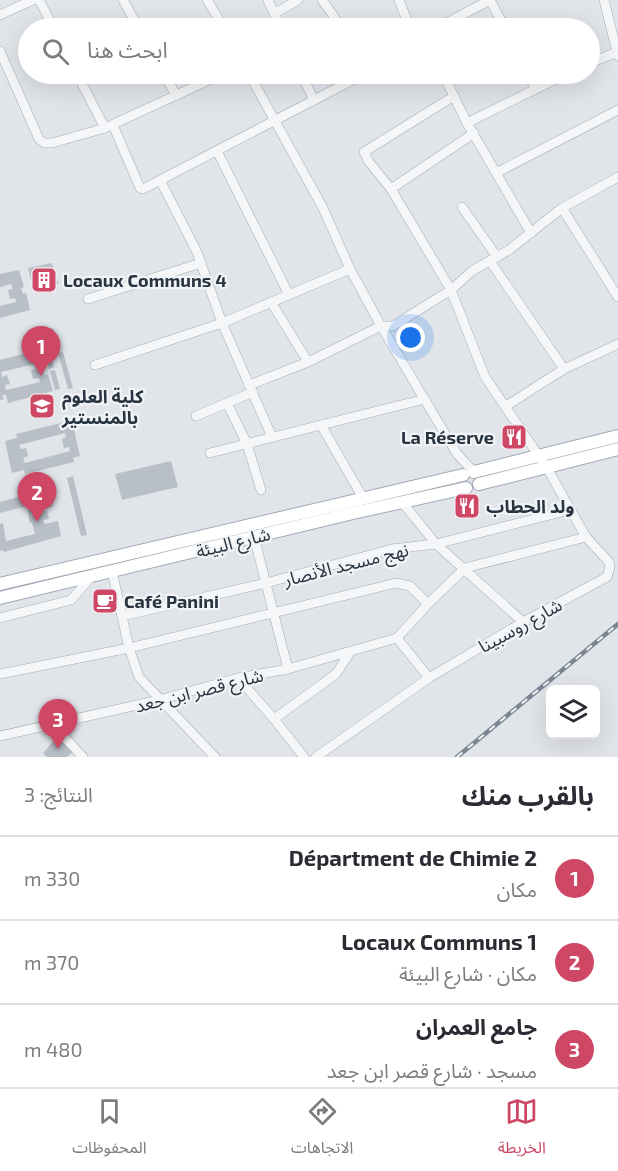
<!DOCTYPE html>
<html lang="ar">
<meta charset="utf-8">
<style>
:root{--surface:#fff;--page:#f7f7f7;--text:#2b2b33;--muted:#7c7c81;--line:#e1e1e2;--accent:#ce4765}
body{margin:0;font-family:"Exo 2","Noto Sans Arabic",sans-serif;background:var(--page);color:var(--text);direction:rtl}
.controls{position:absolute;right:18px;bottom:18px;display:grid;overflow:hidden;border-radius:9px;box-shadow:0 6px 24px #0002}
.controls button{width:54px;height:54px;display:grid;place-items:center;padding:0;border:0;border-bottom:2px solid var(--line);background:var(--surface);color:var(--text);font:30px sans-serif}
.you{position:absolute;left:411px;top:338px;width:21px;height:21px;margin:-15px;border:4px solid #fff;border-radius:50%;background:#1a73e8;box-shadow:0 0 0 9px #1a73e833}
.badge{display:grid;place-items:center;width:39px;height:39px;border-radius:50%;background:var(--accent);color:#fff;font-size:20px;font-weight:700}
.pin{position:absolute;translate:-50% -50px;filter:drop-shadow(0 2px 3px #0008)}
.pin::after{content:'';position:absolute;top:32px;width:21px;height:18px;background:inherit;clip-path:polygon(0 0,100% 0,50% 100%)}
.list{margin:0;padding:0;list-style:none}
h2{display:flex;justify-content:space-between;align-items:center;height:78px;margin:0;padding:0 24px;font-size:26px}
h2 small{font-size:20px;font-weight:400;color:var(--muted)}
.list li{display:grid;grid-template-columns:39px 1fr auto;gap:18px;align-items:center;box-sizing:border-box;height:84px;padding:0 24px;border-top:2px solid var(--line)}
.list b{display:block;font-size:22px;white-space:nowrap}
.list p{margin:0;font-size:20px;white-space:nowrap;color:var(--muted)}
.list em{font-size:20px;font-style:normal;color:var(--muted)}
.icon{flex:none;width:33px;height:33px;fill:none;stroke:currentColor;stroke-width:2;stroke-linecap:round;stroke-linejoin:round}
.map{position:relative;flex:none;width:618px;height:757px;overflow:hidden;direction:ltr}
.search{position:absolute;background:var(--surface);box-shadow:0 6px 24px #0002;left:18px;right:18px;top:18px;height:66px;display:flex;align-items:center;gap:15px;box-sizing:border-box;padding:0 21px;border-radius:33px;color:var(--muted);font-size:22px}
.sheet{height:330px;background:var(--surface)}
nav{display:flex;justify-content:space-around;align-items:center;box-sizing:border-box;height:84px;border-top:2px solid var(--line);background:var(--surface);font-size:16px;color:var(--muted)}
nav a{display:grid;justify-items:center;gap:3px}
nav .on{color:var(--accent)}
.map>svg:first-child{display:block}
.building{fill:#b8bfc7;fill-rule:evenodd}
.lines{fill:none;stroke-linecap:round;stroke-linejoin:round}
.minor-casing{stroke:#a6acb4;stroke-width:10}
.major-casing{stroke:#a0aab5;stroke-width:14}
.minor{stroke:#f4f6f8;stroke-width:9}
.major{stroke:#fff;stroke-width:12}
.rail-casing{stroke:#7a8693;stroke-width:4.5}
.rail{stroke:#f1f4f7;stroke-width:2;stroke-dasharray:7;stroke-linecap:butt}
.labels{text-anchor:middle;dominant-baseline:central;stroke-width:4.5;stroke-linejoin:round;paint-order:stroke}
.poi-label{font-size:18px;font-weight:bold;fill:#293441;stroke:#f1f4f7;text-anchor:start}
.street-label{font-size:18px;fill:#293441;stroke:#f1f4f7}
</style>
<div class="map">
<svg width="618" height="757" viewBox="0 0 618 757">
<rect width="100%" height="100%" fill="#e1e5ea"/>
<g class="building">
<polygon points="52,263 55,275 53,277 59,282 50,293 40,283 32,285 28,268"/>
<polygon points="19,270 24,287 21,288 23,294 26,293 30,310 0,318 0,306 16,302 15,298 10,299 8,290 13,289 11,284 0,287 0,274"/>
<polygon points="53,328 56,341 45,343 45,340 25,344 23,336"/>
<polygon points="49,348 54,367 49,369 44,349"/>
<path d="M41 349 46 367 43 368 44 375 48 374 53 391 8 403 6 395H2L4 399 0 400V360ZM35 364 36 369 31 370 33 379 39 378 40 382 6 390 5 385 10 384 7 375 2 377 1 372Z"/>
<polygon points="63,352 73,388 68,389 58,353"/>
<polygon points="55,370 60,389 55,390 50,371"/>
<path d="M65 422 66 426 73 425 80 456 73 458 74 462 25 474 24 470 12 473 5 441 17 438 16 434ZM65 433 66 437 62 439 64 448 69 447 70 451 25 463 23 458 28 456 26 448 21 449 19 445Z"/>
<polygon points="171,461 178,487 122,500 115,474"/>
<polygon points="73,476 87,535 81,536 67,478"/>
<polygon points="49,492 52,494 53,506 41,510 41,512 47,511 49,519 43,520 45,524 58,521 61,536 4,552 3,550 0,551 0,524 3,523 6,541 35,534 32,522 30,523 27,506 0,513 0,502 29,494 30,497"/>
<polygon points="57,737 73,752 67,757 47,757 43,753"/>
</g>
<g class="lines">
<g class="minor-casing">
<g id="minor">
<polyline points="39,0 54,28"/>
<polyline points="123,0 139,28"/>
<polyline points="207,0 224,28"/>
<polyline points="268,0 281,28"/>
<polyline points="322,0 342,28"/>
<polyline points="399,0 410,28"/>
<polyline points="604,0 618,56"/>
<polyline points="275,13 298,0"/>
<polyline points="0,15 33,0"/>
<polyline points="437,28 490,0 505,28"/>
<polyline points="0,51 39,139 44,143 52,143 105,128 222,74"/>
<polyline points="590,63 617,52"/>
<polyline points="77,74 105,128"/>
<polyline points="164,74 176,95"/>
<polyline points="249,74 323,208 350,269 381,326 457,454 474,472"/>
<polyline points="301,74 314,100"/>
<polyline points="443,74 467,123 531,233"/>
<polyline points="528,74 535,88"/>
<polyline points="467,123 566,74"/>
<polyline points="113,125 140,188 143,189 364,74"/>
<polyline points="217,151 289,295"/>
<polyline points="496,173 618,110"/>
<polyline points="160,180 197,252 222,323 272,437"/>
<polyline points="391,189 369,162 364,152 454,96"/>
<polyline points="462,207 497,257"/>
<polyline points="562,208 618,297"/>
<polyline points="490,261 564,369"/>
<polyline points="88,299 201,263"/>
<polyline points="271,302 308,362"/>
<polyline points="95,365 222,323 350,269"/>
<polyline points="249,385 308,362 381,326 393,326 451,290 472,271 509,250 562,208 618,177"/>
<polyline points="227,403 247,444 261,490"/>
<polyline points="506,406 564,369 618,344"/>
<polyline points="196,416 253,392"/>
<polyline points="321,425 363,498"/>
<polyline points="210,453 425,399"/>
<polyline points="402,502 436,544 523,622"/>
<polyline points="254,537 288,669"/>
<polyline points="112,571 129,648 139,677 215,757"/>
<polyline points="122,616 266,583 392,549 436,544 569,510"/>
<polyline points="0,618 71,600 92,576"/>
<polyline points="397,638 428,604 465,568 586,537"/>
<polyline points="397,638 429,678"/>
<polyline points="0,674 129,648 396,583 410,586 428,604"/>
<polyline points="238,678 274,719 304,757"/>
<polyline points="274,719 336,674 350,652"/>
<polyline points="52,724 83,757"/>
<polyline points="0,736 159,700 238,678 288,669 397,638"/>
<polyline points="316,757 429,678 523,622 607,577 610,567 609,562 586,537 547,468 485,377 451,290 391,189 474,133"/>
</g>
</g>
<g class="major-casing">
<g id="major">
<polyline points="474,472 618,436"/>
<polyline points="479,484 618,449"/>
<polyline points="0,584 463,475"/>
<polyline points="0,598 353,513 466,488"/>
</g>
</g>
<use href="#minor" class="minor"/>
<use href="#major" class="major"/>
<g class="rail-casing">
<polyline id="rail" points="457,757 618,624"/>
</g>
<use href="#rail" class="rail"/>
</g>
<defs>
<g id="building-square" transform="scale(1.35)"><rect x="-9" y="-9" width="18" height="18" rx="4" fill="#ce4765" stroke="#f1f4f7"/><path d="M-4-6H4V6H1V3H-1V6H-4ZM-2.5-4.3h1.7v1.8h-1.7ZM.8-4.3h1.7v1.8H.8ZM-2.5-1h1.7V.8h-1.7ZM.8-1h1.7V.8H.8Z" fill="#fff"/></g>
<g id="university-square" transform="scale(1.35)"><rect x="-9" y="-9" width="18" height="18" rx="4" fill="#ce4765" stroke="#f1f4f7"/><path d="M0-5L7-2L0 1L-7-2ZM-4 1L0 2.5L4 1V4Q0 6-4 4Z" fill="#fff"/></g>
<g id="restaurant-square" transform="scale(1.35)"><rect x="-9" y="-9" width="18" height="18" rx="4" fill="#ce4765" stroke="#f1f4f7"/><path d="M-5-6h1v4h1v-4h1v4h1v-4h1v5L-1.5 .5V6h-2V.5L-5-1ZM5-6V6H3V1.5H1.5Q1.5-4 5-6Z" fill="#fff"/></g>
<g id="cafe-square" transform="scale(1.35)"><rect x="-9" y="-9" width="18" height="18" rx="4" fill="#ce4765" stroke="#f1f4f7"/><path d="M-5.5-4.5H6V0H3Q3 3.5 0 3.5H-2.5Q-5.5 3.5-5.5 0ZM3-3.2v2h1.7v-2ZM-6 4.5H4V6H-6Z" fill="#fff"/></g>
</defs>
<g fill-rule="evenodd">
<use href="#building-square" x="44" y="280"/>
<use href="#university-square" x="42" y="406"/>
<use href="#restaurant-square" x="514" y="437"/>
<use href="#restaurant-square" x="467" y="506"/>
<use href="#cafe-square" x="105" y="601"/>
</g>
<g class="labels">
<g class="poi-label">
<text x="63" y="280">Locaux Communs 4</text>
<text x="62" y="396">كلية العلوم<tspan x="62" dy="21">بالمنستير</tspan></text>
<text x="494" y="437" text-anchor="end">La Réserve</text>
<text x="486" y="506">ولد الحطاب</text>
<text x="124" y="601">Café Panini</text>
</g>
<g class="street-label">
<text transform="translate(233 542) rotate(-14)">شارع البيئة</text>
<text transform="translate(346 564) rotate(-14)">نهج مسجد الأنصار</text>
<text transform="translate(520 625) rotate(-29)">شارع روسبينا</text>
<text transform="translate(199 690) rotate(-14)">شارع قصر ابن جعد</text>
</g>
</g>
</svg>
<div class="controls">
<button><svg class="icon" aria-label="layers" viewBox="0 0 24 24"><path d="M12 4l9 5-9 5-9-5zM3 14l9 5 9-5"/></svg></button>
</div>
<div class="you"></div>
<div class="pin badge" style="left:41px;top:376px">1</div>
<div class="pin badge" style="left:37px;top:522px">2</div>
<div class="pin badge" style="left:58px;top:749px">3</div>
<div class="search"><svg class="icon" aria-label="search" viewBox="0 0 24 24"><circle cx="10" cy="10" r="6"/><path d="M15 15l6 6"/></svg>ابحث هنا</div>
</div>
<section class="sheet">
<h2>بالقرب منك<small>النتائج: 3</small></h2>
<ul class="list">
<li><span class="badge">1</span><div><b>Départment de Chimie 2</b><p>مكان</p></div><em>330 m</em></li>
<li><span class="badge">2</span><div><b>Locaux Communs 1</b><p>مكان · شارع البيئة</p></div><em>370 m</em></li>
<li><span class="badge">3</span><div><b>جامع العمران</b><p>مسجد · شارع قصر ابن جعد</p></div><em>480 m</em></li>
</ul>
</section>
<nav>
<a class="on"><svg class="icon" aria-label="map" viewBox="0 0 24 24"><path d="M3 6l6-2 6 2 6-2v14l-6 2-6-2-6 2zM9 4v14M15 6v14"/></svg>الخريطة</a>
<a><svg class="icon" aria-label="directions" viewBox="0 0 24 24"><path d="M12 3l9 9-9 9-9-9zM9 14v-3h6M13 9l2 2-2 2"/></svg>الاتجاهات</a>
<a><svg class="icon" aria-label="saved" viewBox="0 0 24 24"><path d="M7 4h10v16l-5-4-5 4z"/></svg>المحفوظات</a>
</nav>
